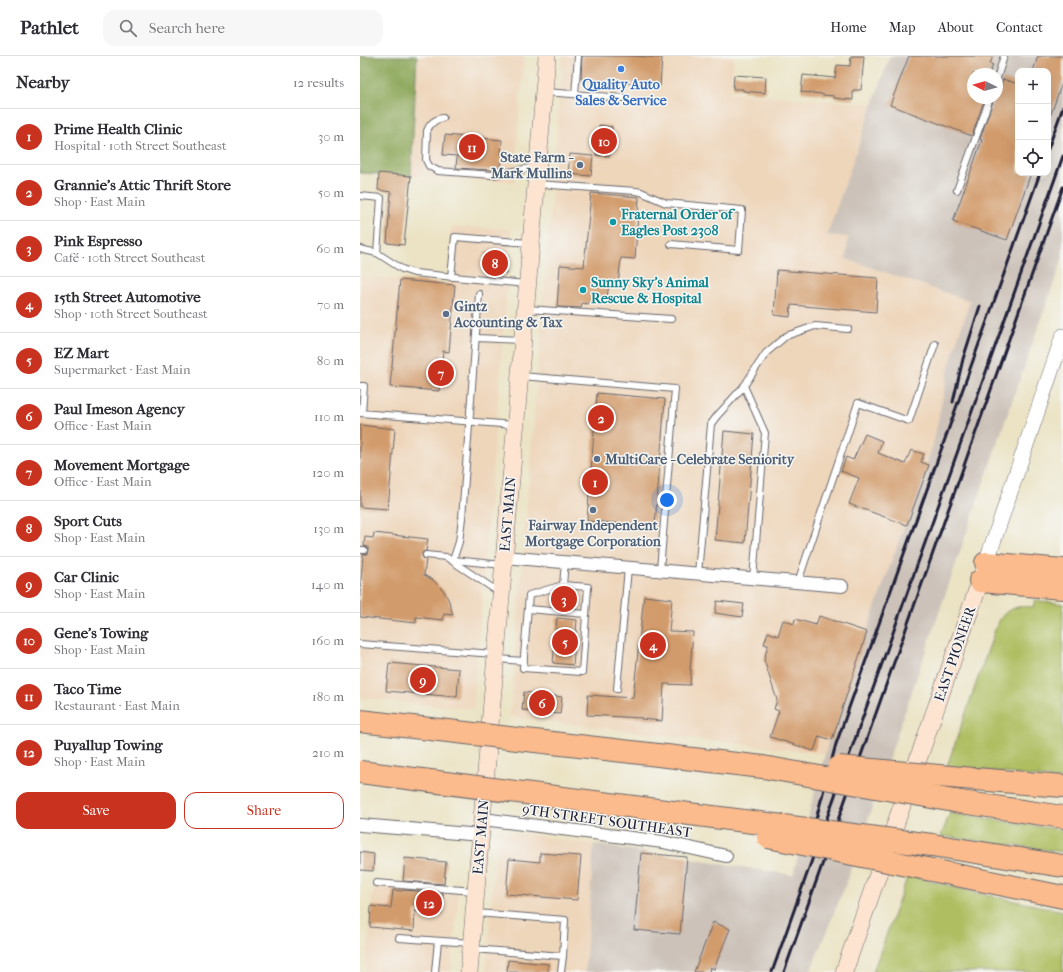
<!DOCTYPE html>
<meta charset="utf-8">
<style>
:root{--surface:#fff;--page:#f7f7f7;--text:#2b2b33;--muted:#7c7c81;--line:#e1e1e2;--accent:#c8321e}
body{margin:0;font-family:"IM FELL French Canon",serif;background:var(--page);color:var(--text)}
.controls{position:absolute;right:12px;top:12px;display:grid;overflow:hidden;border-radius:8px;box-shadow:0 4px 16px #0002}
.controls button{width:36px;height:36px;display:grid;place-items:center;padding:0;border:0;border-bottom:1px solid var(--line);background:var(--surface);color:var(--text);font:20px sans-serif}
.compass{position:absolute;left:607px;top:12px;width:36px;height:36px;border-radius:50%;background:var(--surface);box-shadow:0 4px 16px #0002;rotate:275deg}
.you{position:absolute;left:307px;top:444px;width:14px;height:14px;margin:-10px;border:3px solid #fff;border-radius:50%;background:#1a73e8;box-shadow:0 0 0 6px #1a73e833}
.badge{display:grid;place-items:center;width:26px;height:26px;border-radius:50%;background:var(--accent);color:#fff;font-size:13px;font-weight:700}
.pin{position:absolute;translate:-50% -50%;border:2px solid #fff;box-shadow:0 1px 4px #0006}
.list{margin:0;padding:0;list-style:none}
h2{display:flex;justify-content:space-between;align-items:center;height:52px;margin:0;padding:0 16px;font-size:17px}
h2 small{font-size:13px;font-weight:400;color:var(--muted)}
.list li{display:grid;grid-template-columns:26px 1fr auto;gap:12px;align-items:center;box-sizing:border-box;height:56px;padding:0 16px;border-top:1px solid var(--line)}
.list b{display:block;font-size:15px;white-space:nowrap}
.list p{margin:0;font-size:13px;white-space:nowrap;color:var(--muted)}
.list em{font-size:13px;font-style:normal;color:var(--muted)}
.actions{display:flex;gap:8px;padding:12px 16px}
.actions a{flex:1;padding:9px 0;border:1px solid var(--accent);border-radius:12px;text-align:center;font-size:14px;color:var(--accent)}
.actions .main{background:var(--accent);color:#fff}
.icon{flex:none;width:22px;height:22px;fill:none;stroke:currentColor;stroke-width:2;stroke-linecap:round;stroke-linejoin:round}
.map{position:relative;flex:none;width:703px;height:916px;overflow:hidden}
header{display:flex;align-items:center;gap:24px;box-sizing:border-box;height:56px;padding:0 20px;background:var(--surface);border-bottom:1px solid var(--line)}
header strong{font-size:19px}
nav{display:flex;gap:22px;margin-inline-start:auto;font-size:14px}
.search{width:280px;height:36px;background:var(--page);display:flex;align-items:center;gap:10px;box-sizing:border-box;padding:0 14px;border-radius:12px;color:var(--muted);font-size:15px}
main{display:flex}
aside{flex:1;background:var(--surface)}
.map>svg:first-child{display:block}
.built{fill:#eed6bb}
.industrial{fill:#ccc2b9;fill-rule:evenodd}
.green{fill:#aebe61;stroke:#68704e}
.forest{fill:#8aa557;stroke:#566449}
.building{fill:#d29b6c}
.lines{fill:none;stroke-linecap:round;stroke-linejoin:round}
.service-casing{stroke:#68666b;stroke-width:8}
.minor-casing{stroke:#68666b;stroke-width:14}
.tertiary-casing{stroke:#68666b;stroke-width:16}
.secondary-casing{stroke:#68666b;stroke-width:18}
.motorway-casing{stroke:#68666b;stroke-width:24}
.service{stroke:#fff;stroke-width:6}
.minor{stroke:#fff;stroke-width:12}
.tertiary{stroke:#fff;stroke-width:15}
.secondary{stroke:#fde4d1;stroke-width:17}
.motorway{stroke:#fbbb8c;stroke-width:22}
.rail{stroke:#22223b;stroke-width:3}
.motorway-bridge-casing{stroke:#68666b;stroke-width:24;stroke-linecap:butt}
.motorway-bridge{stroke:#fbbb8c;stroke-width:22}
.shop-dot{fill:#3f7fe0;stroke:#f6f6f2;stroke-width:1.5}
.service-dot{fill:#5c6f8a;stroke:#f6f6f2;stroke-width:1.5}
.culture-dot{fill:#0f9aa8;stroke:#f6f6f2;stroke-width:1.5}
.labels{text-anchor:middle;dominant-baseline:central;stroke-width:3;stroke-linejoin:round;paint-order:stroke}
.shop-label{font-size:14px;font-weight:bold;fill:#366cbe;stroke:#f6f6f2}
.service-label{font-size:14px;font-weight:bold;fill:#4e5e75;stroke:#f6f6f2;text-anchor:start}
.culture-label{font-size:14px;font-weight:bold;fill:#0d838f;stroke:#f6f6f2;text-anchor:start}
.street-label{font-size:14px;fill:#22223b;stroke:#f6f6f2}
</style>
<header>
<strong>Pathlet</strong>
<div class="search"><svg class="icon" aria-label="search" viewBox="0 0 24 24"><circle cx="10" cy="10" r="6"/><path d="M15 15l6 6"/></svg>Search here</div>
<nav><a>Home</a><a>Map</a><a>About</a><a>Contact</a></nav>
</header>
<main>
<aside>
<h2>Nearby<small>12 results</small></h2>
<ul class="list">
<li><span class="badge">1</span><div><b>Prime Health Clinic</b><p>Hospital · 10th Street Southeast</p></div><em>30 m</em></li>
<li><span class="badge">2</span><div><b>Grannie's Attic Thrift Store</b><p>Shop · East Main</p></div><em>50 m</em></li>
<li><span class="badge">3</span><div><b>Pink Espresso</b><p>Café · 10th Street Southeast</p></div><em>60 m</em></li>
<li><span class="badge">4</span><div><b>15th Street Automotive</b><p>Shop · 10th Street Southeast</p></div><em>70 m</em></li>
<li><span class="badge">5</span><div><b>EZ Mart</b><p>Supermarket · East Main</p></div><em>80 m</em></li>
<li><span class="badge">6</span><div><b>Paul Imeson Agency</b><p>Office · East Main</p></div><em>110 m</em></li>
<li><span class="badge">7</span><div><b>Movement Mortgage</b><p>Office · East Main</p></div><em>120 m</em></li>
<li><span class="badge">8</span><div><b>Sport Cuts</b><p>Shop · East Main</p></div><em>130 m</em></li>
<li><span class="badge">9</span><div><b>Car Clinic</b><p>Shop · East Main</p></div><em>140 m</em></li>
<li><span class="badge">10</span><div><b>Gene's Towing</b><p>Shop · East Main</p></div><em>160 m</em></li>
<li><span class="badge">11</span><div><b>Taco Time</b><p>Restaurant · East Main</p></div><em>180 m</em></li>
<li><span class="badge">12</span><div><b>Puyallup Towing</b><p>Shop · East Main</p></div><em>210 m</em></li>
</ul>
<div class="actions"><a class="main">Save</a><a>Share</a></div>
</aside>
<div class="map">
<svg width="703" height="916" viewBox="0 0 703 916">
<rect width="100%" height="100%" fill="#f6f6f2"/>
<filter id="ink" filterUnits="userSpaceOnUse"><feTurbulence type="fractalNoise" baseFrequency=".025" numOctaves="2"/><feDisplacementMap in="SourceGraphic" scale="8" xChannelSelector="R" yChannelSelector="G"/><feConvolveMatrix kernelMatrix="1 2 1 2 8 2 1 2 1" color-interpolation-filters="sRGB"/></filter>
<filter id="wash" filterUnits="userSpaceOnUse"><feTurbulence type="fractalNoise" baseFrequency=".012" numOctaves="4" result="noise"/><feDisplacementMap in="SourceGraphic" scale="16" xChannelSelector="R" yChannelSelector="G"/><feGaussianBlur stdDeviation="0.9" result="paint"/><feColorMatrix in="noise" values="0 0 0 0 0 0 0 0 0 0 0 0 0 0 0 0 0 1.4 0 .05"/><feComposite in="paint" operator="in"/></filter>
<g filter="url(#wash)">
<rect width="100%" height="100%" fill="#ebe3c4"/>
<g class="built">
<polygon points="57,0 164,0 154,126 51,120"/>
<polygon points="203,0 374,0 371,37 513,48 467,179 488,180 486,203 611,245 589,310 573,389 470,679 465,698 150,661"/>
<polygon points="91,171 151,173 147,231 113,653 0,642 0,220 87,227"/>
<polygon points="137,774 433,819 399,916 126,916"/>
<polygon points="14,824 99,831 91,916 6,916"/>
</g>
<path class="industrial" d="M530 0H703V201L636 391 485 830 450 916H225L234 788 433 819 470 679 573 389 589 310 610 245 486 203 488 181 467 179ZM658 15H688V117H658ZM613 18H637V42H613Z"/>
<g class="green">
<path d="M675 544 703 548V724L587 710 636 571C644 553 654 549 673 551Z"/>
<polygon points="590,757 703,774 703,796 581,780"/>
<polygon points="548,819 617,837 703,855 703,916 513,916"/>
</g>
<polygon class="forest" points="0,0 57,0 51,120 0,117"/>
<g id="blocks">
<g class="building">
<polygon points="222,0 273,0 302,2 300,30 221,23"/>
<polygon points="491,0 504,0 501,34 493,34 493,44 474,42 474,40 462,39 462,38 441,36 443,19 475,22 477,9 490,10"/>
<polygon points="549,0 633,0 630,8 633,9 629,18 613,18 613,42 625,42 612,80 530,49"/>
<polygon points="678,0 703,0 703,24 690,61 688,61 688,15 673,15"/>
<polygon points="374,19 406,21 405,37 383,35 383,33 373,33"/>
<polygon points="643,23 658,28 658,117 671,117 647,184 593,165 622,84 620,83 634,42 637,42"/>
<polygon points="239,69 252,71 250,100 236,99"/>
<polygon points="85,79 142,84 140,113 133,114 96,112 97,100 83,99"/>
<polygon points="210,98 233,100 231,120 208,118"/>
<polygon points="19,117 51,120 44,189 27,187 31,136 18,134"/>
<polygon points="231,137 279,141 275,203 261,202 258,229 249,228 247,241 239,240 227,248 222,247 221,252 197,251 200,209 224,211"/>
<polygon points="125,197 147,200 146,217 123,215"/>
<polygon points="417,214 518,222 516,256 431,249 430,261 414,259"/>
<polygon points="40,224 95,229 89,296 83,295 79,335 30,331"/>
<polygon points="237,337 305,343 295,470 227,465"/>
<polygon points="0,369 35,373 28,453 0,451"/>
<polygon points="364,375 394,378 385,487 355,484"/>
<polygon points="505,378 522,385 518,397 545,408 551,394 564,398 561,406 569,409 547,469 489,448 499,422 481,415 486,401 493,404"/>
<polygon points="14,477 68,483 66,495 63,496 62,499 63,502 66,503 64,519 73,524 84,535 89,545 93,559 84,558 83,564 56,561 56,567 0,561 0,537 3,498 7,498 8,494 8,491 4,490 5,481 13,482"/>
<polygon points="284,540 312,543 309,575 333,576 330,614 331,614 330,629 304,628 302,665 281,663 282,662 227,659 228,639 273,642"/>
<polygon points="357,545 384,548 382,561 355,557"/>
<polygon points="459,560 507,576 472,684 459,680 454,695 410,681 419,655 414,653 417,644 404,604 408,589 404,588 408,576 418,580 423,564 434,568 435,563 456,569"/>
<polygon points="197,562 217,564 213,609 193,607"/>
<polygon points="29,607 99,613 97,641 26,635"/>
<polygon points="164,636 202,641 200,658 162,654"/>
<polygon points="0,796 14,798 13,815 0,814"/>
<polygon points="180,797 221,800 217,844 146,838 149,803 180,806"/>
<polygon points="281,797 327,801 320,878 274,874"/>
<polygon points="45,802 86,806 84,828 43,825"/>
<polygon points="33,834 42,835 43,834 83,837 82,858 55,855 54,875 10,871 11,850 31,852"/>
<polygon points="353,866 370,873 354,913 350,911 349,916 334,916"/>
<polygon points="148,904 188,908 188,916 147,916"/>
</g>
</g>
</g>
<g filter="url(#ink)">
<use href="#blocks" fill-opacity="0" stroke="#68666b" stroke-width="1"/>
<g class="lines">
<g class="service-casing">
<g id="service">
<polyline points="637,22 644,0"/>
<polyline points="185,36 264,42"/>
<polyline points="215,38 218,0"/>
<path d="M83 62C75 63 70 67 67 75L66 104 69 110 78 115 133 119 175 111"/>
<polyline points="177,128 276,135 281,136 306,147 382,154 379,194 311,188"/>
<polyline points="597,134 630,42"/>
<polyline points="0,140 21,142 17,197"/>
<polyline points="0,193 17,197 42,213 54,217 166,228"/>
<polyline points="91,221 95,181 169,187"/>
<polyline points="167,253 311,263"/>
<polyline points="116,282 162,284"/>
<polyline points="161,320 315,333 300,514"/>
<polyline points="0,330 4,330 2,357"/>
<polyline points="384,330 405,377 393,523"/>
<polyline points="0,357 154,369"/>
<polyline points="0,494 4,494"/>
<polyline points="66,499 86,501 140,537"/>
<polyline points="93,504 99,486 102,462 119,238"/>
<polyline points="94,504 143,509"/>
<polyline points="338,518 351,368 357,360 384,330 406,297 426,280 455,270 488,273"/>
<polyline points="438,526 498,347 549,365 575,288"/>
<polyline points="203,529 228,531 222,616 163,612 169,539 203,529 205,506"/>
<polyline points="168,553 226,558"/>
<polyline points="0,588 134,598"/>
<polyline points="137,603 164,605"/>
<polyline points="257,633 268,512"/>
<polyline points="16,827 114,835"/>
<polyline points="39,882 111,887"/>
<polyline points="112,893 203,900 205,864 116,857"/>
<polyline points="75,916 78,885"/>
<polyline points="201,916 203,900"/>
</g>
</g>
<g class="minor-casing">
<g id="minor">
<polyline points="144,501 482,530"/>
<polyline points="123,763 303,786 366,800"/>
<polyline points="0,769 121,779"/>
</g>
</g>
<g class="tertiary-casing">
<polyline id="tertiary" points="626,507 703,280"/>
</g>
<g class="secondary-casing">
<g id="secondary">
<polyline points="109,916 187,0"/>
<polyline points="484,916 624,514"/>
</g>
</g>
<g class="motorway-casing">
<g id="motorway">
<polyline points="626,507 703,514"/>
<polyline points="620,525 703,532"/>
<polyline points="602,722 703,730"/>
<polyline points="594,745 703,761"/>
<polyline points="572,789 703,810"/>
<polyline points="562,812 703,841"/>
</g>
</g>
<use href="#service" class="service"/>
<use href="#minor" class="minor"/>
<use href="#tertiary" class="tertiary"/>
<use href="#secondary" class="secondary"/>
<use href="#motorway" class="motorway"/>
<g class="rail">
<polyline points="688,93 703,51"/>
<polyline points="593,346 603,303 620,250"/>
<polyline points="451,782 476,688 680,117"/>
<polyline points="412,916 703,100"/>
<polyline points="424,916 703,131"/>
</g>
<g class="motorway-bridge-casing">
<g id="motorway-bridge">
<polyline points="0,665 403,711 594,745"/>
<polyline points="479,711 602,722"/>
<polyline points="0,716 572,789"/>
<polyline points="408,781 562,812"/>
</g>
</g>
<use href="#motorway-bridge" class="motorway-bridge"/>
</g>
</g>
<circle class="shop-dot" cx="261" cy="13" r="4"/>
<g class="service-dot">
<circle cx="220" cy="109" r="4"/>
<circle cx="86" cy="258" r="4"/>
<circle cx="237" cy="403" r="4"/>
<circle cx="233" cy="454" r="4"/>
</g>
<g class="culture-dot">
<circle cx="253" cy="166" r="4"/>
<circle cx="223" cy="234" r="4"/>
</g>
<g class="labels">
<g class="shop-label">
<text x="261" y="28">Quality Auto<tspan x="261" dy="16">Sales &amp; Service</tspan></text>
</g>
<g class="service-label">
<text x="212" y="101" text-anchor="end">State Farm -<tspan x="212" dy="16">Mark Mullins</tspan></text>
<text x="94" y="250">Gintz<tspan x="94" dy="16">Accounting &amp; Tax</tspan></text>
<text x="245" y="403">MultiCare - Celebrate Seniority</text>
<text x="233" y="469" text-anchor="middle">Fairway Independent<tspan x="233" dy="16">Mortgage Corporation</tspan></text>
</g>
<g class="culture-label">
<text x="261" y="158">Fraternal Order of<tspan x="261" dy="16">Eagles Post 2308</tspan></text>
<text x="231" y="226">Sunny Sky's Animal<tspan x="231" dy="16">Rescue &amp; Hospital</tspan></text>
</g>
<g class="street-label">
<text transform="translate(148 458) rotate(-85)">EAST MAIN</text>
<text transform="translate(595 598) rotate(-71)">EAST PIONEER</text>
<text transform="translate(247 765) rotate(8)">9TH STREET SOUTHEAST</text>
<text transform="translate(121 781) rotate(-85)">EAST MAIN</text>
</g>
</g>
</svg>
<div class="controls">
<button>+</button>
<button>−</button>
<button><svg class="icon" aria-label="locate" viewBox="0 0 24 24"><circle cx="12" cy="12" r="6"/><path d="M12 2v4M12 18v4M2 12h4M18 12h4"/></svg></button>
</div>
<svg class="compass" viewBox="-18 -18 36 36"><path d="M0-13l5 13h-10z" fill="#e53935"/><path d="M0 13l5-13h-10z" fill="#7c7c81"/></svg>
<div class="you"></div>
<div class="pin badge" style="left:235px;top:426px">1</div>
<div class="pin badge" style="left:241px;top:362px">2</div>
<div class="pin badge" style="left:204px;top:543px">3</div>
<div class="pin badge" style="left:293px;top:589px">4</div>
<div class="pin badge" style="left:205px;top:586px">5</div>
<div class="pin badge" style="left:182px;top:647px">6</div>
<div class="pin badge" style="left:81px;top:317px">7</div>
<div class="pin badge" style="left:135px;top:207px">8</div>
<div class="pin badge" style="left:63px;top:624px">9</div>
<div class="pin badge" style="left:244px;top:85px">10</div>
<div class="pin badge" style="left:112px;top:91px">11</div>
<div class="pin badge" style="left:69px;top:847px">12</div>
</div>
</main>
